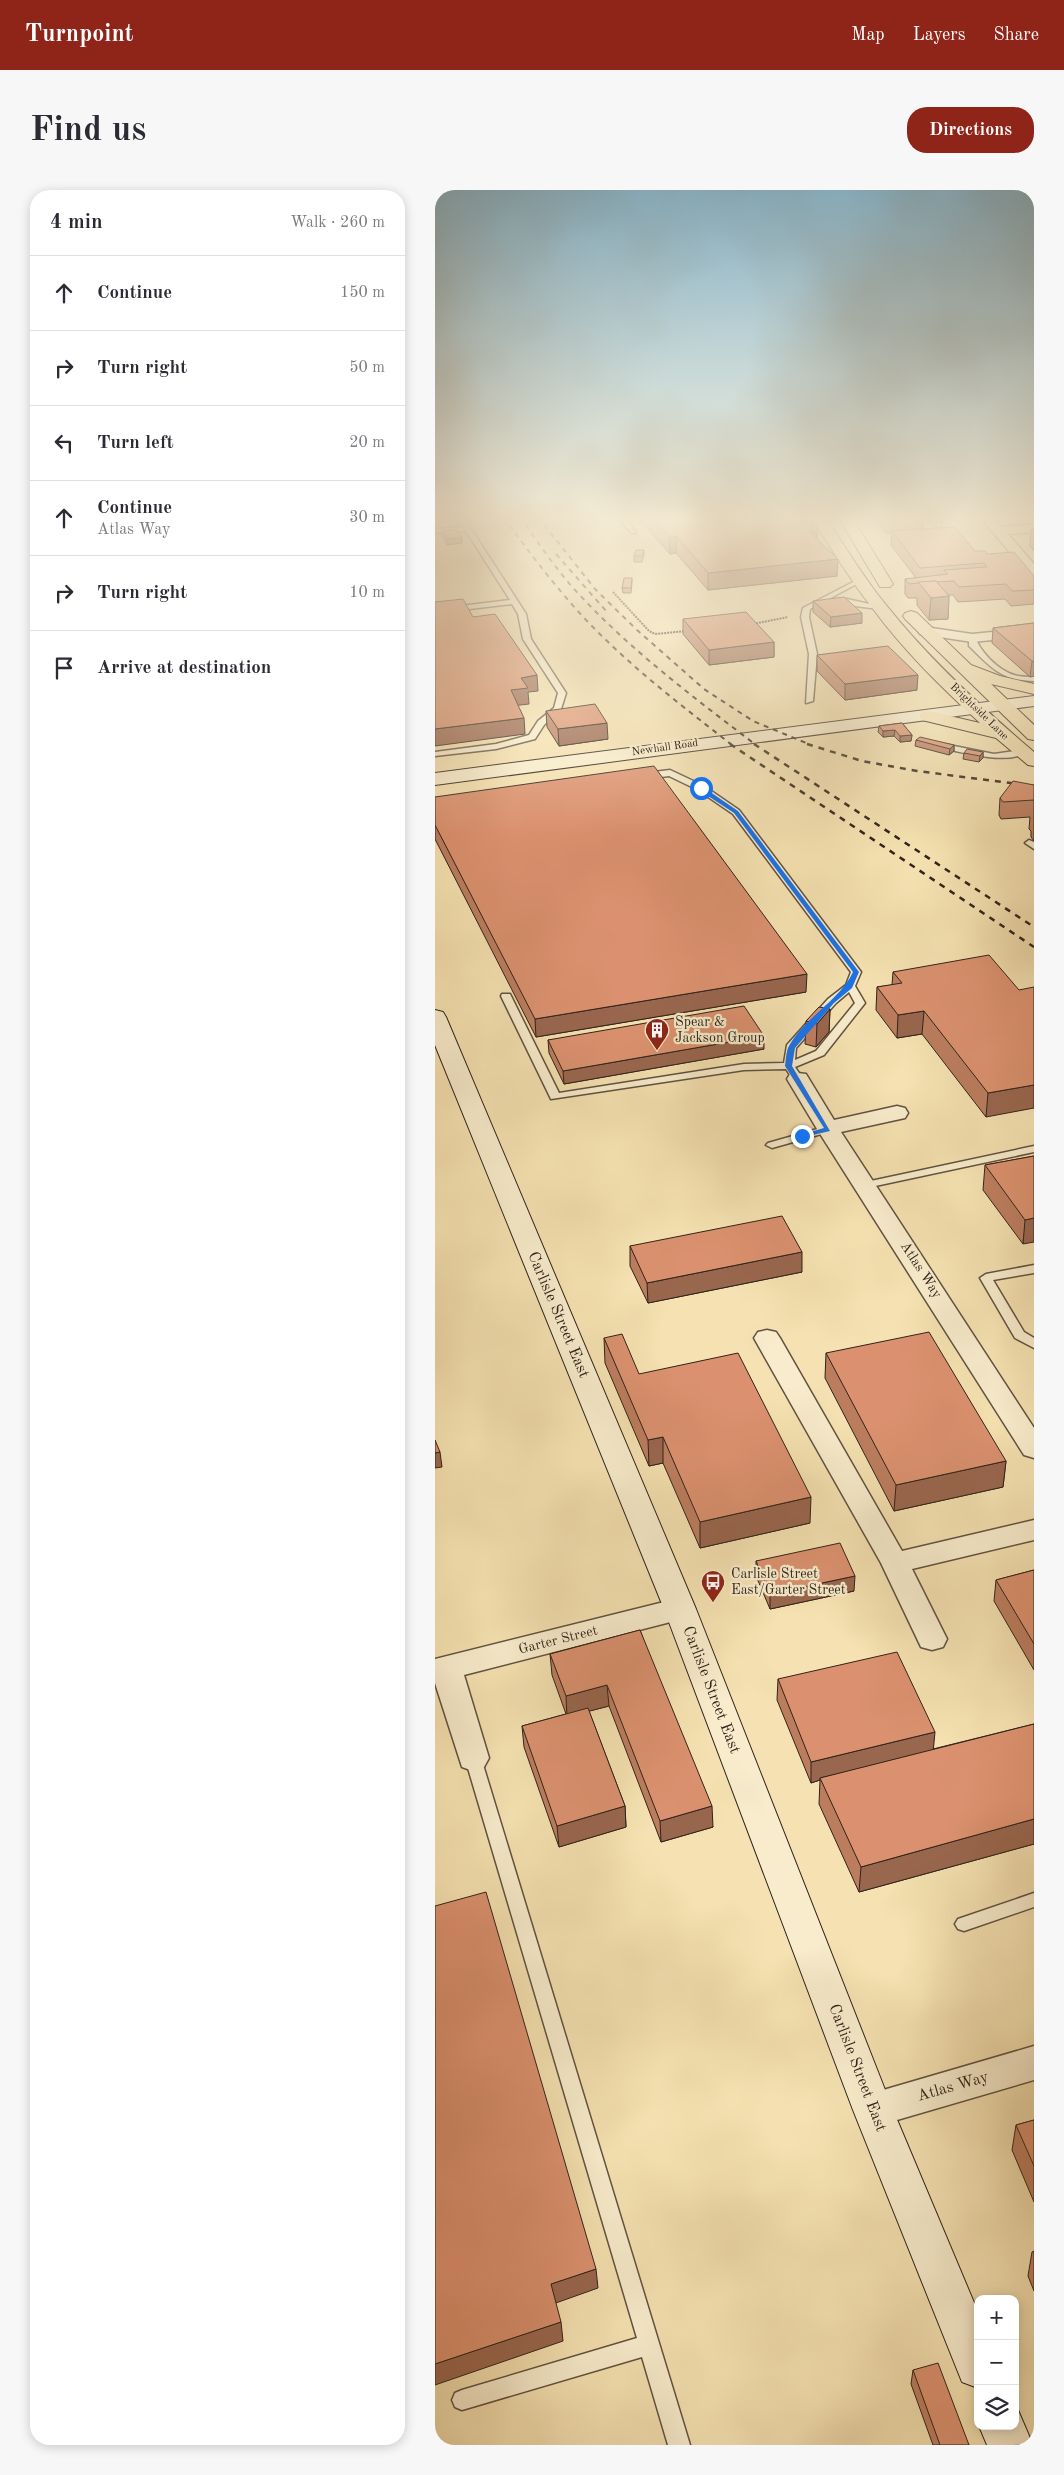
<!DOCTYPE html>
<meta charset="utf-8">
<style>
:root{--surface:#fff;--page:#f7f7f7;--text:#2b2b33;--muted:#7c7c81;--line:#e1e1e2;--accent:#8f2418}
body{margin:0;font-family:"Old Standard TT",serif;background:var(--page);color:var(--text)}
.controls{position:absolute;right:15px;bottom:15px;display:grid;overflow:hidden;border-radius:10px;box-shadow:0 2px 12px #0003}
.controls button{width:45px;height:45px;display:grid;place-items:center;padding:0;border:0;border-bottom:1px solid var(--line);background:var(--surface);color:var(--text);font:25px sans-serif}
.stop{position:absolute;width:15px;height:15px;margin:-11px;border:4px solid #1a73e8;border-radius:50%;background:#fff}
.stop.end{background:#1a73e8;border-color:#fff;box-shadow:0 1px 5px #0008}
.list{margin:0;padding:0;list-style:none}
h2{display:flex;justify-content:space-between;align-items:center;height:65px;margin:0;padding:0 20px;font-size:21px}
h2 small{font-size:16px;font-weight:400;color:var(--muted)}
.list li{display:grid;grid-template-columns:32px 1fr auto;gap:15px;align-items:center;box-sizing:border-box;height:75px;padding:0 20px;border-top:1px solid var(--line)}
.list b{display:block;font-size:19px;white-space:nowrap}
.list p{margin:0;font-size:16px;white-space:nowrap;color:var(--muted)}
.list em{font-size:16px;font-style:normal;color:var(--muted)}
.icon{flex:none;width:28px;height:28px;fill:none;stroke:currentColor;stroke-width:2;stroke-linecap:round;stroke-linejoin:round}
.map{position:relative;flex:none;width:599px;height:2255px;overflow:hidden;border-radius:20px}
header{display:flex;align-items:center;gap:30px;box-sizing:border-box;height:70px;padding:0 25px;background:var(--accent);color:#fff}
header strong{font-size:24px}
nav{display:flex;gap:28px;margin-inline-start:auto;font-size:18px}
.intro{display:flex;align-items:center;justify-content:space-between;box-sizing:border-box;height:120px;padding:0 30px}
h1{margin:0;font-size:35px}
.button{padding:12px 22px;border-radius:20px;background:var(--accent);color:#fff;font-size:18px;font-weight:700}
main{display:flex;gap:30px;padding:0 30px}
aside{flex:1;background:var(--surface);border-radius:20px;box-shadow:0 2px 12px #0003}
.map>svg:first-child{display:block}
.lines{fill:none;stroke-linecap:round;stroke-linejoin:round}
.service-casing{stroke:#615240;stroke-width:3}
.minor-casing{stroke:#615240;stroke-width:3}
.secondary-casing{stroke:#30231a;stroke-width:2}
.primary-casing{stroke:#30231a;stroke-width:2}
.path{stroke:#30231a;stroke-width:2;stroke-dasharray:2 1;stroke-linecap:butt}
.service{fill:#f8eccc;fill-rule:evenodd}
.minor{fill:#f8eccc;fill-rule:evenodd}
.secondary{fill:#f8eccc;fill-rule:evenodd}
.primary{fill:#f5e1b1;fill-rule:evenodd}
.rail-far1{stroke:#30231a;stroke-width:2;stroke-dasharray:5 5;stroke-linecap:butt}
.rail{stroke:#30231a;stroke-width:2.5;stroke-dasharray:6 6;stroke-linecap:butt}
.wall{fill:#bc7d5f;stroke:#30231a}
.shaded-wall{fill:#99664e;stroke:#30231a}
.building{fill:#db916f;stroke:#30231a}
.route{fill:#1a73e8}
.labels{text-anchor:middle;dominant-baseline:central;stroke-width:4.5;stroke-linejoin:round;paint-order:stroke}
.far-street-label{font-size:11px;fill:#30231a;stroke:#f8eccc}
.poi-label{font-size:14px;fill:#30231a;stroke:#f8eccc;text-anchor:start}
.street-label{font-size:14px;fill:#30231a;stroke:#f8eccc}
.near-street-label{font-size:16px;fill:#30231a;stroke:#f8eccc}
</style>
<header>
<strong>Turnpoint</strong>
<nav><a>Map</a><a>Layers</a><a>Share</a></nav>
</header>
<div class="intro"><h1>Find us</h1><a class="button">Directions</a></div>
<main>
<aside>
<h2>4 min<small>Walk · 260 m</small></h2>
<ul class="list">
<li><svg class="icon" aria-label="ahead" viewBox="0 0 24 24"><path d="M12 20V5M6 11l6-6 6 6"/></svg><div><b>Continue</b></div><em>150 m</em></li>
<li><svg class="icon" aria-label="right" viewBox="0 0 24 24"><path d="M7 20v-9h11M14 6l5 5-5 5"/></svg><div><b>Turn right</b></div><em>50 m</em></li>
<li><svg class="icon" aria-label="left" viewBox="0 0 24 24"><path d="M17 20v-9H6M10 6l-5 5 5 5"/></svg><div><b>Turn left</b></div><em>20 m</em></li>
<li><svg class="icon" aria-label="ahead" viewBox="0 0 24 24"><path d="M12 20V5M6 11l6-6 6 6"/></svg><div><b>Continue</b><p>Atlas Way</p></div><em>30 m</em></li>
<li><svg class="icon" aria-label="right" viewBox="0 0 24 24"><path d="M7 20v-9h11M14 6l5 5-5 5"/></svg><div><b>Turn right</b></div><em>10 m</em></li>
<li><svg class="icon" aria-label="arrive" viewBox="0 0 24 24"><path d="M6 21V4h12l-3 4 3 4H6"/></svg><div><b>Arrive at destination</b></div></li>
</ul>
</aside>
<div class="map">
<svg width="599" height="2255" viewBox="0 0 599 2255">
<rect width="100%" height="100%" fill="#f5e1b1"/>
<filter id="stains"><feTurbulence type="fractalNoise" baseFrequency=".004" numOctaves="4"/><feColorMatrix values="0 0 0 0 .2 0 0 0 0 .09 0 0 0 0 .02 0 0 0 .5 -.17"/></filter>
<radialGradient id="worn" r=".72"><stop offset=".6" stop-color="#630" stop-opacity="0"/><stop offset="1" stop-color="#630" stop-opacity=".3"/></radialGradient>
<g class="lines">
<g class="service-casing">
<g id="service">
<polygon points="183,327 189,327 201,342 200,343 196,343"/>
<polygon points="496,327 502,327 508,341 504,341"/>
<polygon points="26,330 31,331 91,424 96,449 131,503 126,519 109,535 100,549 61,559 0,566 0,562 61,554 94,545 103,531 119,518 123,503 88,449 83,424 77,414 0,423 0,419 75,410 31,341 0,343 0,339 29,337"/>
<polygon points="424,389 429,390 375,419 374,427 382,464 378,511 371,513 374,464 366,427 368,418"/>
<polygon points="399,409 412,409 448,417 444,419 396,413 396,409"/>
<path d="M534 446H540C544 461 563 480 579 485 585 487 592 487 599 487V491C565 490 557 478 534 456Z"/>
<path d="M499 552 559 564 587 560 591 562C573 576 521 561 499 556Z"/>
<path d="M235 580 269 596 304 620 426 782 420 796 430 813 389 865 360 877 368 889 367 891H359L351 879 309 880 116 909 66 806 67 804H75L76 806 124 903 309 874 349 873 352 855 393 809 411 795 416 782 298 624 263 600 234 586 210 589 206 586 210 583ZM414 802 420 813 381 861 360 870 361 858 401 813Z"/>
<polygon points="594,650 599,652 599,659 590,653"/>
<polygon points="393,936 399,939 397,941 337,958 331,955 333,953"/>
<polygon points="599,956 599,962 431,998 425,995 431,992"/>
<polygon points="599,1075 599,1083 558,1090 589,1142 599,1148 599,1158 580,1148 545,1088 551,1084"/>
<polygon points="38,1562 44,1564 46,1568 255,2255 233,2255 207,2167 27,2220 20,2217 17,2210 20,2203 27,2200 202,2148 30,1568 32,1564"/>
<polygon points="599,1703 599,1717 529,1741 523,1739 520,1734 523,1729"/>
</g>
</g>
<g class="minor-casing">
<g id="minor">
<polygon points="19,327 32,327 34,331 28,335 23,334"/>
<polygon points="545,327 558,327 567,337 599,334 599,342 573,344 599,374 599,386 594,385"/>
<polygon points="490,437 537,444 599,438 599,446 537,452 485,444 483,441"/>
<polygon points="363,883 371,884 399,930 462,916 470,918 473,923 470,928 406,942 599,1238 599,1268 589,1265 382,939 352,889 355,884"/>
<polygon points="332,1140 341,1142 345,1148 467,1361 599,1330 599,1350 477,1379 512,1449 508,1457 497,1460 486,1457 446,1373 319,1148 323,1142"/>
<polygon points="245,1408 255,1411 260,1419 255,1427 29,1485 54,1568 49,1577 38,1581 27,1577 0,1493 0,1469"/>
<polygon points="599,1856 599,1890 438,1937 425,1932 420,1920 425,1908 438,1903"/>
</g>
</g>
<g class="secondary-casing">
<g id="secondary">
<polygon points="599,506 599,516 0,595 0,583"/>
<polygon points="0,820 8,822 11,827 261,1419 458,1920 543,2122 543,2198 527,2192 418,1920 229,1419 0,855"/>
<polygon points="580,2219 583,2220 598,2255 552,2255 544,2236 580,2236"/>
</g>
</g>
<g class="primary-casing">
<g id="primary">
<path d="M376 327H390C410 356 428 387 451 415 494 469 546 517 599 562V576L593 575 561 548 487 530 484 526 487 522 493 521 545 533C507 498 469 461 438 419 415 390 396 358 376 327Z"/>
<polygon points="403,327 417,327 458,394 455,397 445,397"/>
<polygon points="476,421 482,423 536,475 565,486 599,494 599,504 556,494 599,535 599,550 593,549 470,429 468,426 470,423"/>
</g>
</g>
<g class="path">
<polyline points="178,402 214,441 220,444 252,441"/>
<polyline points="318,434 353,427"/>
</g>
<use href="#service" class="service"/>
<use href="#minor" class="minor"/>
<use href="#secondary" class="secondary"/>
<use href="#primary" class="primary"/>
<g class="rail-far1">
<path d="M68 327C95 363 121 398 152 431 196 477 247 516 297 555"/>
<path d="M85 327C103 352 120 378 140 400 194 459 258 507 321 555"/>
<polyline points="103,327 160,399 202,440 269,499 318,531 376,555"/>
<polyline points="121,364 172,422"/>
</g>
<g class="rail">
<polyline points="295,554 599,757"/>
<polyline points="319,554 599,737"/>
<polyline points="372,554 427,571 482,581 599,596"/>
</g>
</g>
<g class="wall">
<polygon points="202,327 372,327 382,336 382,349 402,386 273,400 241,363 235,364"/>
<polygon points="440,327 488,327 488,339 540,361 552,364 599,386 599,414 576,416 570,409 523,412 518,405 514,405 513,429 494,430 482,415 482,408 473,408 470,404 470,389 481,388 456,355 457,343 451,343"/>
<polygon points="596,339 599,339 599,361 595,356"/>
<polygon points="7,341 27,353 12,355 7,346"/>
<polygon points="209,360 209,365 207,372 199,372 199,366"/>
<polygon points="197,388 197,393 196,403 188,403 187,398"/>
<polygon points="378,411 427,433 395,437 378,422"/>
<polygon points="248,429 339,452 339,467 274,475 248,444"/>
<polygon points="599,433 599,486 595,487 557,453 558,438"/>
<polygon points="382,465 482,500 410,510 382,481"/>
<polygon points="111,521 173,549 124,556 112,537"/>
<polygon points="467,533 477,545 476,551 465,552 459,546 448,547 443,542 444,536"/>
<polygon points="481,550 519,555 519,561 514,565 480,556"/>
<polygon points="548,562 548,568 544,572 528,569 529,563"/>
<polygon points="599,595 599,651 596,647 596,641 594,639 595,627 566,629 564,625 565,608"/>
<polygon points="0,607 371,802 101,847 0,649"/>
<polygon points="458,782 584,800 551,927 487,844 462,848 441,820 442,797 457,795"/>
<polygon points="395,819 394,842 381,857 370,854 371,831"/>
<polygon points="113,850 329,859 129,894 114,863"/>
<polygon points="599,966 588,1054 548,1000 550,975"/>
<polygon points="195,1056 367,1082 213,1113 195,1076"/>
<polygon points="169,1148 204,1184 375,1333 265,1358 228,1273 214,1276 170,1173"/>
<polygon points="391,1163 571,1271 568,1297 459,1321 390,1188"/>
<polygon points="321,1371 419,1401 335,1419 321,1386"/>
<polygon points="599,1380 599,1480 559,1411 561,1390"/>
<polygon points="205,1440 278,1637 226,1652 174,1516 154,1521 190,1616 191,1637 124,1657 89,1557 87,1536 131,1524 117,1485 115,1464"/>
<polygon points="343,1489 498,1559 599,1534 599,1654 424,1702 384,1614 385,1590 376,1593 342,1510"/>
<polygon points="599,1930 599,2012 577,1960 581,1935"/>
<polygon points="599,2061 599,2101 593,2086 597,2062"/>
<polygon points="478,2180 534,2255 498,2255 476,2194"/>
</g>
<g class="shaded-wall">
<polygon points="382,336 382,354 374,359 375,337"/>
<polygon points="234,346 241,346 241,363 235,364"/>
<polygon points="27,348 27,353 12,355 12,349"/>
<polygon points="403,369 402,386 273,400 273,383"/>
<polygon points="514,406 513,429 494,430 496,408"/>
<polygon points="427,423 427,433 395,437 396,427"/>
<polygon points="339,452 339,467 274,475 274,460"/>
<polygon points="597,471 599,471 599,486 595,487"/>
<polygon points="102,485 103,501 93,502 94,514 77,516 76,500 86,488"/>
<polygon points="483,485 482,500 410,510 410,494"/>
<polygon points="89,528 90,544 0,556 0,539"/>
<polygon points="172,533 173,549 124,556 123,539"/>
<polygon points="460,540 459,546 448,547 448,541"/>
<polygon points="477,545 476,551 465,552 465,546"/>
<polygon points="519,555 519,561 514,565 515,559"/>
<polygon points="548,562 548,568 544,572 545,566"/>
<polygon points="372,784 371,802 101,847 100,829"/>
<polygon points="395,819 394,842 381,857 382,834"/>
<polygon points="489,821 487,844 462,848 463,825"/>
<polygon points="329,846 329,859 129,894 128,881"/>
<polygon points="599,895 599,918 551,927 553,903"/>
<polygon points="599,1028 599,1052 588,1054 590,1030"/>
<polygon points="367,1062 367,1082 213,1113 212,1093"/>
<polygon points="228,1247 228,1273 214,1276 213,1250"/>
<polygon points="5,1262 7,1277 0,1278 0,1263"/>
<polygon points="571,1271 568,1297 459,1321 461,1295"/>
<polygon points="376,1307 375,1333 265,1358 265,1332"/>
<polygon points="420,1386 419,1401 335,1419 335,1404"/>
<polygon points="172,1495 174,1516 132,1527 131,1506"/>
<polygon points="500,1542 498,1563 385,1588 385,1590 376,1593 376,1572"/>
<polygon points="190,1616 191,1637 124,1657 122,1636"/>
<polygon points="277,1616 278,1637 226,1652 225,1631"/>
<polygon points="599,1629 599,1654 424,1702 426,1677"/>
<polygon points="161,2079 163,2098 118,2114 116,2094"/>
<polygon points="126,2132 128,2151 0,2195 0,2174"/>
</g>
<g class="building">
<polygon points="217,327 372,327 382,336 375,337 379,341 374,341 403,369 273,383 241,346 234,346"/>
<polygon points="450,327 486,327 452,329"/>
<polygon points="520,337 540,361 550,361 552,364 579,362 599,386 599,400 577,401 571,394 524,397 519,391 502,392 501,391 474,394 470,389 513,384 509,380 552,377 549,373 485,378 457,341"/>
<polygon points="21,339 27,348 12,349 7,341"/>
<polygon points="201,360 209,360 207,366 199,366"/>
<polygon points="189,388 197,388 196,398 187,398"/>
<polygon points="501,391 514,406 496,408 483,392"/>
<polygon points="409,407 427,423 396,427 378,411"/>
<polygon points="28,409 38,427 60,424 102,485 86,488 93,498 76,500 89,528 0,539 0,412"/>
<polygon points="311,422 339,452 274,460 248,429"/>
<polygon points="599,433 599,471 597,471 558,438"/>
<polygon points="453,456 483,485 410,494 382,465"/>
<polygon points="160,514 172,533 123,539 111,521"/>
<polygon points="467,533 477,545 465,546 460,540 448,541 444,536"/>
<polygon points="485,547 519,555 515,559 481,550"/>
<polygon points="532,559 548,562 545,566 529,563"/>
<polygon points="219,576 372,784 100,829 0,635 0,607"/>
<polygon points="578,591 599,595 599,610 568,612 565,608"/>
<polygon points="554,765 584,800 599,797 599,895 553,903 489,821 463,825 442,797 467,793 458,782"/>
<polygon points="309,816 329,846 128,881 113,850"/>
<polygon points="384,817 395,819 382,834 371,831"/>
<polygon points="599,966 599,1028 590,1030 550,975"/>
<polygon points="347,1026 367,1062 212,1093 195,1056"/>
<polygon points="494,1142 571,1271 461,1295 391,1163"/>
<polygon points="187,1144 204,1184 303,1163 376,1307 265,1332 228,1247 213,1250 169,1148"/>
<polygon points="0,1250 5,1262 0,1263"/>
<polygon points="405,1353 420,1386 335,1404 321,1371"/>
<polygon points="599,1380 599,1454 561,1390"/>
<polygon points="205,1440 277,1616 225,1631 172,1495 131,1506 115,1464"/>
<polygon points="462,1462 500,1542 376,1572 343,1489"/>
<polygon points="153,1518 190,1616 122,1636 87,1536"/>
<polygon points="599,1534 599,1629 426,1677 385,1588"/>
<polygon points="51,1702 161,2079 116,2094 126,2132 0,2174 0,1716"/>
<polygon points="599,1930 599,1976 581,1935"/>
<polygon points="503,2173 534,2255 505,2255 478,2180"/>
</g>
<linearGradient id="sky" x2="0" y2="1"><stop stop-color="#8ab8cf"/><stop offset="0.51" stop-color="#faf2dc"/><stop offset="1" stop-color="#faf2dc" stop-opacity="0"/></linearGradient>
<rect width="599" height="643" fill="url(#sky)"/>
<path class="route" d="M264 597H268L303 621 424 782 417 798 399 813 360 858 357 876 395 941 365 948V945L389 938 350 876C351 870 351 861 354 856 369 828 405 810 418 782L299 623 264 600Z"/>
<defs>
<g id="building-pin" transform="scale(1.25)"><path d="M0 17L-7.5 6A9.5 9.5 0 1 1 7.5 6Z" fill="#8f2418" stroke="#f8eccc"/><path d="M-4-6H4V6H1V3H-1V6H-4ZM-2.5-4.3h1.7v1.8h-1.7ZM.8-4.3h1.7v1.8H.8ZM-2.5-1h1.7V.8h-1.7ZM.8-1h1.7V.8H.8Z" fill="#fff"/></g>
<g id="bus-pin" transform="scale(1.25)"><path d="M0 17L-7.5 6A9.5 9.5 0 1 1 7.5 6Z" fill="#8f2418" stroke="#f8eccc"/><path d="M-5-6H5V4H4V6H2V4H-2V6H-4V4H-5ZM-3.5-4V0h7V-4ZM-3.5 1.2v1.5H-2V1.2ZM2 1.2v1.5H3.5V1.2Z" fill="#fff"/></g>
</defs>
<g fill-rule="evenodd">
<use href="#building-pin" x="222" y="840"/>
<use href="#bus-pin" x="278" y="1392"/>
</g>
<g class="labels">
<g class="far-street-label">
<text transform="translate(544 522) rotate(44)">Brightside Lane</text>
<text transform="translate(230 558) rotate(-8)">Newhall Road</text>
</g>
<g class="poi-label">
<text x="240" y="832">Spear &amp;<tspan x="240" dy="16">Jackson Group</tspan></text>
<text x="296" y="1384">Carlisle Street<tspan x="296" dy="16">East/Garter Street</tspan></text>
</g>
<g class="street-label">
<text transform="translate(486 1080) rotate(57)">Atlas Way</text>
<text transform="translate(123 1450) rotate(-14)">Garter Street</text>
</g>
<g class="near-street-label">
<text transform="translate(123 1125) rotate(67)">Carlisle Street East</text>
<text transform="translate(276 1500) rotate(69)">Carlisle Street East</text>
<text transform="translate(422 1878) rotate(69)">Carlisle Street East</text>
<text transform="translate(518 1897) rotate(-16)">Atlas Way</text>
</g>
</g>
<rect width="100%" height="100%" filter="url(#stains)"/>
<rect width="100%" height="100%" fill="url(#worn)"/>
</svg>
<div class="controls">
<button>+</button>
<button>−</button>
<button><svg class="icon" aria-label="layers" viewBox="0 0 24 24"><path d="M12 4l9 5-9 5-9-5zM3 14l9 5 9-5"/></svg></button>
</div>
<div class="stop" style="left:266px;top:598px"></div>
<div class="stop end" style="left:367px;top:946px"></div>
</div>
</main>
